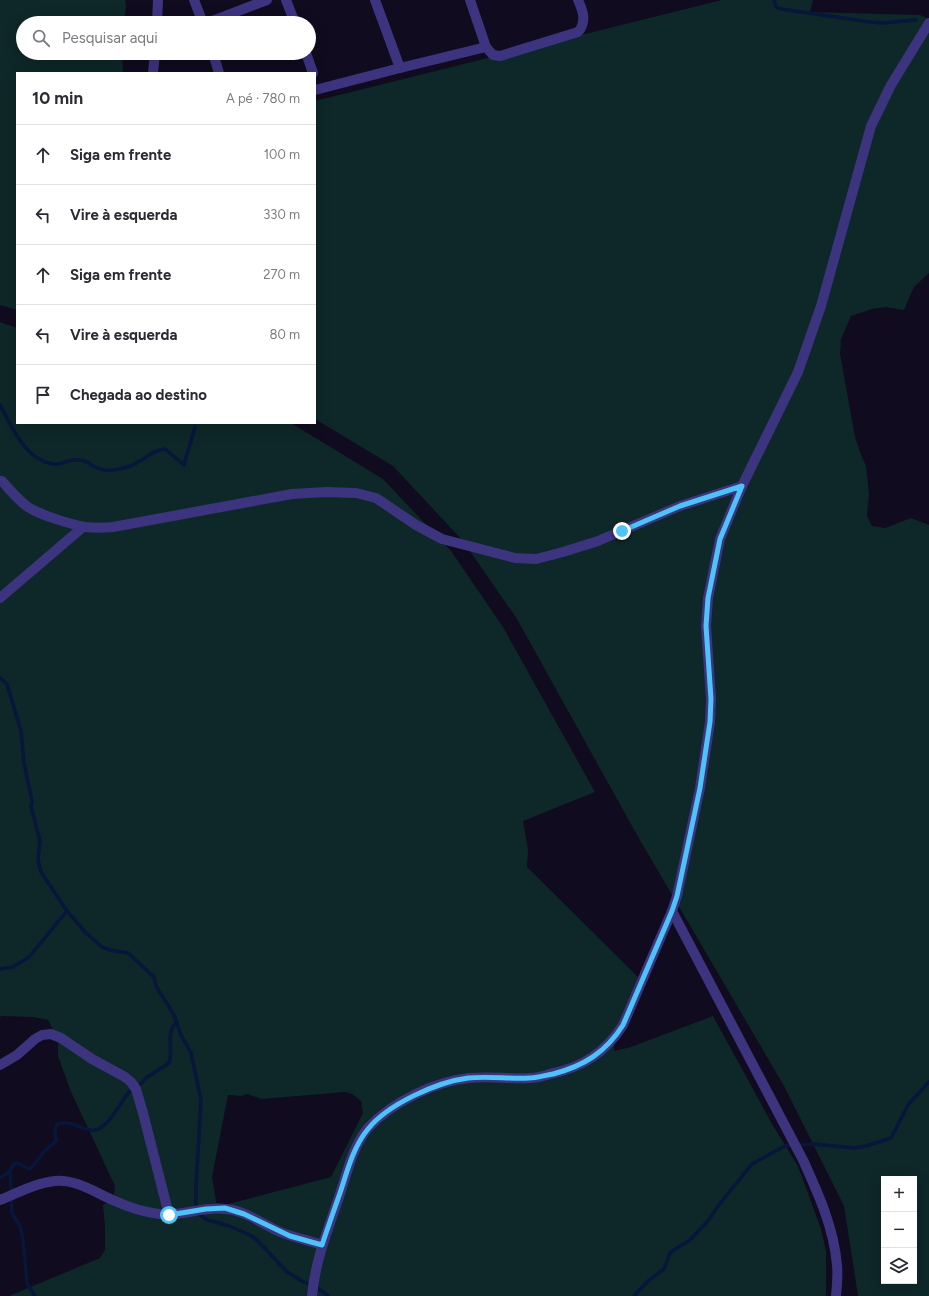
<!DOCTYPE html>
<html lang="pt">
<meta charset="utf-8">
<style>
:root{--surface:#fff;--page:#f7f7f7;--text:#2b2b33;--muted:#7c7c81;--line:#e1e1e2}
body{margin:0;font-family:Figtree,sans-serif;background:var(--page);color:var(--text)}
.controls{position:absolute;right:12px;bottom:12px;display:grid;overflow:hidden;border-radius:0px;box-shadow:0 4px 16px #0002}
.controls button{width:36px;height:36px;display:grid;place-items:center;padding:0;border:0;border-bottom:1px solid var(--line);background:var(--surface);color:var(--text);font:20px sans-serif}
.stop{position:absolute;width:12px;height:12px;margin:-9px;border:3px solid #4fc3f7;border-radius:50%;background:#fff}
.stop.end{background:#4fc3f7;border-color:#fff;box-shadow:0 1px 4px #0008}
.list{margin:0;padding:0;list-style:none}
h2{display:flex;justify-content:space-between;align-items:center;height:52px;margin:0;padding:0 16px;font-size:17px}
h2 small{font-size:13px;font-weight:400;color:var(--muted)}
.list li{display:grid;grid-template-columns:26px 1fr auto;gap:12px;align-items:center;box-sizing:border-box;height:60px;padding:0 16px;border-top:1px solid var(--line)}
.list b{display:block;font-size:15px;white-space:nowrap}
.list em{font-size:13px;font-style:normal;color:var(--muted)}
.icon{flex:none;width:22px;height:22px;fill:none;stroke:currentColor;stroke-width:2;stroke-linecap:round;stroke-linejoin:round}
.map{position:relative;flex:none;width:929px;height:1296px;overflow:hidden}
.search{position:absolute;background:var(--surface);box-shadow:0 4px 16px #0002;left:16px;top:16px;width:300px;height:44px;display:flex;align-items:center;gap:10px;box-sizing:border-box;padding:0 14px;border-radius:22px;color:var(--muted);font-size:15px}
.panel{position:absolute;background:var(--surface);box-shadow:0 4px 16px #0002;left:16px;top:72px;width:300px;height:352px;border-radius:0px}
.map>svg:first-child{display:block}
.green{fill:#0e2728;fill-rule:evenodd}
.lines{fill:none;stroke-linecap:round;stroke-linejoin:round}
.stream{stroke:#07163b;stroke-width:3.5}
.minor{stroke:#3c347f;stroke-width:10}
.route{stroke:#4fc3f7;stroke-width:5}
</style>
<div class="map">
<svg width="929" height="1296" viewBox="0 0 929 1296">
<rect width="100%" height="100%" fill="#100b1e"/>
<g class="green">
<polygon points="0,0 125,0 126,6 124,23 23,23 23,53 122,53 123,73 17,73 17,310 0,305"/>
<path d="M722 0H813L810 12 920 15 929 19V273L914 287 904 310 886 307 872 309 851 316 841 339 840 354 855 437 861 455 866 466 869 494 867 516 872 526 885 528 911 518 929 525V1296H858L844 1206 784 1086 637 835 517 619 463 541 393 466 315 419V101ZM884 1179H914V1281H884Z"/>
<path d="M0 322 17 328V423H291L383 479 451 551 503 627 595 792 523 821 528 850 527 867 638 977 614 1043V1051L631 1047 713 1016 772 1124 798 1166 821 1229 826 1251V1296H9L100 1258 105 1250V1227L103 1205 113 1200 115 1186 71 1092 58 1056V1039L48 1020 33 1017 2 1016 0 1017ZM345 1092 352 1094 361 1101 363 1113 331 1177 217 1207 212 1177 228 1095 241 1096 247 1094 262 1099Z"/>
</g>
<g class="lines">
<g class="stream">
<polyline points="774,0 776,7 781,9 870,22 883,23 916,20"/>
<path d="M0 405C13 428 24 459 53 464 61 466 70 458 80 460 88 461 93 467 100 469 107 472 122 469 130 466 143 462 151 450 165 449L184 465 195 427"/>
<polyline points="0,678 7,684 21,731 24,763 32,801 31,806 40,841 38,860 41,872 67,911 86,933 102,947 110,950 128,953 154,977 156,986 174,1015 181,1035 191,1053 201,1100 196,1187 196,1205 199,1214 205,1219 229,1226 250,1235 258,1241 286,1271 300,1280 319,1289 328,1296"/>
<polyline points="0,969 13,967 29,957 67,911"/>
<polyline points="10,1171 12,1213 20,1226 23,1239 27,1283 35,1296"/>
<path d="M0 1178 8 1173 14 1164 17 1163 30 1169 32 1167 44 1152 56 1141 55 1129 57 1124C74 1119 85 1133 96 1130 109 1127 121 1101 130 1091 133 1087 136 1087 140 1085 142 1083 144 1080 146 1078 153 1073 162 1068 169 1063 174 1050 165 1033 176 1023"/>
<polyline points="634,1296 648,1281 664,1269 670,1253 674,1250 690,1240 708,1221 718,1206 752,1164 785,1146 814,1144 854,1148 866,1146 891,1138 908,1105 929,1082"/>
</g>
<g class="minor">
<polyline points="194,0 203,23"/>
<polyline points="286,0 295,23"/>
<polyline points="375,0 400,68"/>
<path d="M470 0 486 47 493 55 500 56 578 32C587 22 583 11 578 0"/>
<polyline points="157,23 158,0"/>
<polyline points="207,23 267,0"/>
<polyline points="213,53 219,73"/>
<polyline points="306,53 313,73"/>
<polyline points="153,73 155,53"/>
<polyline points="315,90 400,68 486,47"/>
<path d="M0 481H2C10 490 18 500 28 507 40 515 70 524 85 527 94 528 103 528 113 527L292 494 326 492 356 493 376 498 416 525 442 539 515 558 536 559 563 552 598 541 680 506 742 486"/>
<polyline points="0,598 83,527"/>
<path d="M672 911 803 1160C818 1193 834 1228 837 1265 838 1275 837 1286 836 1296"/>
<polyline points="0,1065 17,1055 35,1039 42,1035 51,1034 61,1038 92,1059 125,1077 131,1082 136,1089 143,1113 169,1215"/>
<path d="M0 1200C17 1193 36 1183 55 1181 76 1179 96 1193 115 1201 128 1207 144 1212 159 1214 181 1217 203 1206 225 1209 244 1210 261 1223 278 1231 292 1237 307 1240 322 1245"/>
<path d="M312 1296C315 1262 327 1232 338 1200 346 1177 352 1147 368 1128 391 1103 435 1081 469 1078 489 1076 510 1079 530 1078 537 1078 544 1076 550 1074 583 1067 605 1053 623 1025L672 911 677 896 700 788 710 722 711 699 706 626 708 598 720 539 742 486 798 372 821 306 871 126 891 85 929 23"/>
</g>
</g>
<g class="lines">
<path class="route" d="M169 1215 206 1209 225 1208 244 1214 290 1236 322 1245C328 1227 334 1210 340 1193 347 1172 353 1147 368 1129 388 1104 437 1082 468 1078 488 1076 509 1079 529 1078 537 1078 545 1075 553 1074 584 1066 606 1052 623 1025L672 911 677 896 700 788 710 722 711 699 706 626 708 598 720 539 742 486 680 506 622 531"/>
</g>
</svg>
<div class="controls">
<button>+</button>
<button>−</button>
<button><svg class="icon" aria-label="layers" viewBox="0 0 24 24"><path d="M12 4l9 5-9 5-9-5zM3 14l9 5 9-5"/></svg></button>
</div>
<div class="stop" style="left:169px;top:1215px"></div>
<div class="stop end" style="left:622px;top:531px"></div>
<div class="search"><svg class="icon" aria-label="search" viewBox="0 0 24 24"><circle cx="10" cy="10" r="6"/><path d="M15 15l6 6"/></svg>Pesquisar aqui</div>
<section class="panel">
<h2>10 min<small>A pé · 780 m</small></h2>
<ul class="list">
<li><svg class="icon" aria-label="ahead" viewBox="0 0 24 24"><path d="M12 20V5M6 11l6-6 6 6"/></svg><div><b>Siga em frente</b></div><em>100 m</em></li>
<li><svg class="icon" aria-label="left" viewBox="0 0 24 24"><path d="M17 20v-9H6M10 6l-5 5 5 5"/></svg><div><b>Vire à esquerda</b></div><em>330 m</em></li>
<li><svg class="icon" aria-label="ahead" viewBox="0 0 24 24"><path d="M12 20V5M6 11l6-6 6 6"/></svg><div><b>Siga em frente</b></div><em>270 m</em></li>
<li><svg class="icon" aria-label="left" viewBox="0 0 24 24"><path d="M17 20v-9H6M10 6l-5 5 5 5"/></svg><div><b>Vire à esquerda</b></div><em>80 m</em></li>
<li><svg class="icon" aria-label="arrive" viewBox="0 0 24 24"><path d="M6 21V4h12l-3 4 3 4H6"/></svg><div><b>Chegada ao destino</b></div></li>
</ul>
</section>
</div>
